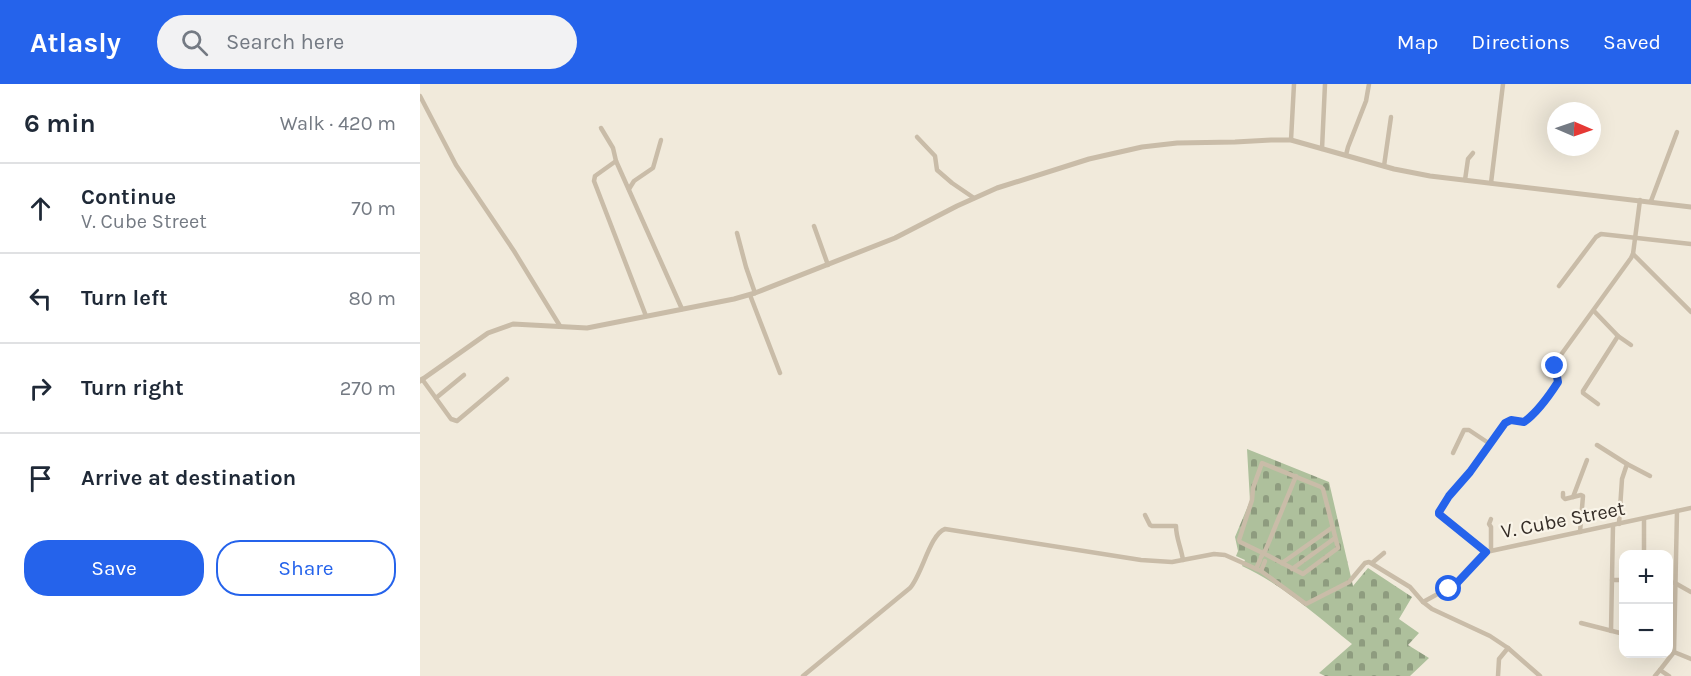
<!DOCTYPE html>
<meta charset="utf-8">
<style>
:root{--surface:#fff;--page:#f2f2f3;--text:#1f2937;--muted:#747a83;--line:#e0e1e3;--accent:#2563eb}
body{margin:0;font-family:Karla,sans-serif;background:var(--page);color:var(--text)}
.controls{position:absolute;right:18px;bottom:18px;display:grid;overflow:hidden;border-radius:12px;box-shadow:0 6px 24px #0002}
.controls button{width:54px;height:54px;display:grid;place-items:center;padding:0;border:0;border-bottom:2px solid var(--line);background:var(--surface);color:var(--text);font:30px sans-serif}
.compass{position:absolute;left:1127px;top:18px;width:54px;height:54px;border-radius:50%;background:var(--surface);box-shadow:0 6px 24px #0002;rotate:92deg}
.stop{position:absolute;width:18px;height:18px;margin:-14px;border:4px solid #2563eb;border-radius:50%;background:#fff}
.stop.end{background:#2563eb;border-color:#fff;box-shadow:0 2px 6px #0008}
.list{margin:0;padding:0;list-style:none}
h2{display:flex;justify-content:space-between;align-items:center;height:78px;margin:0;padding:0 24px;font-size:26px}
h2 small{font-size:20px;font-weight:400;color:var(--muted)}
.list li{display:grid;grid-template-columns:39px 1fr auto;gap:18px;align-items:center;box-sizing:border-box;height:90px;padding:0 24px;border-top:2px solid var(--line)}
.list b{display:block;font-size:22px;white-space:nowrap}
.list p{margin:0;font-size:20px;white-space:nowrap;color:var(--muted)}
.list em{font-size:20px;font-style:normal;color:var(--muted)}
.actions{display:flex;gap:12px;padding:18px 24px}
.actions a{flex:1;padding:14px 0;border:2px solid var(--accent);border-radius:24px;text-align:center;font-size:21px;color:var(--accent)}
.actions .main{background:var(--accent);color:#fff}
.icon{flex:none;width:33px;height:33px;fill:none;stroke:currentColor;stroke-width:2;stroke-linecap:round;stroke-linejoin:round}
.map{position:relative;flex:none;width:1271px;height:592px;overflow:hidden}
header{display:flex;align-items:center;gap:36px;box-sizing:border-box;height:84px;padding:0 30px;background:var(--accent);color:#fff}
header strong{font-size:28px}
nav{display:flex;gap:33px;margin-inline-start:auto;font-size:21px}
.search{width:420px;height:54px;background:var(--page);display:flex;align-items:center;gap:15px;box-sizing:border-box;padding:0 21px;border-radius:33px;color:var(--muted);font-size:22px}
main{display:flex}
aside{flex:1;background:var(--surface)}
.map>svg:first-child{display:block}
.cemetery{fill:url(#cemetery-stones)}
.lines{fill:none;stroke-linecap:round;stroke-linejoin:round}
.minor{stroke:#c9bca8;stroke-width:4.5}
.tertiary{stroke:#c9bca8;stroke-width:5}
.route{stroke:#2563eb;stroke-width:8}
.labels{text-anchor:middle;dominant-baseline:central;stroke-width:4.5;stroke-linejoin:round;paint-order:stroke}
.street-label{font-size:20px;fill:#362e28;stroke:#f9f4e8}
</style>
<header>
<strong>Atlasly</strong>
<div class="search"><svg class="icon" aria-label="search" viewBox="0 0 24 24"><circle cx="10" cy="10" r="6"/><path d="M15 15l6 6"/></svg>Search here</div>
<nav><a>Map</a><a>Directions</a><a>Saved</a></nav>
</header>
<main>
<aside>
<h2>6 min<small>Walk · 420 m</small></h2>
<ul class="list">
<li><svg class="icon" aria-label="ahead" viewBox="0 0 24 24"><path d="M12 20V5M6 11l6-6 6 6"/></svg><div><b>Continue</b><p>V. Cube Street</p></div><em>70 m</em></li>
<li><svg class="icon" aria-label="left" viewBox="0 0 24 24"><path d="M17 20v-9H6M10 6l-5 5 5 5"/></svg><div><b>Turn left</b></div><em>80 m</em></li>
<li><svg class="icon" aria-label="right" viewBox="0 0 24 24"><path d="M7 20v-9h11M14 6l5 5-5 5"/></svg><div><b>Turn right</b></div><em>270 m</em></li>
<li><svg class="icon" aria-label="arrive" viewBox="0 0 24 24"><path d="M6 21V4h12l-3 4 3 4H6"/></svg><div><b>Arrive at destination</b></div></li>
</ul>
<div class="actions"><a class="main">Save</a><a>Share</a></div>
</aside>
<div class="map">
<svg width="1271" height="592" viewBox="0 0 1271 592">
<defs>
<pattern id="cemetery-stones" width="16" height="16" patternUnits="userSpaceOnUse" patternTransform="scale(1.5)"><rect width="16" height="16" fill="#aec09c"/><path d="M2 7V4a2 2 0 0 1 4 0v3zM10 15v-3a2 2 0 0 1 4 0v3z" fill="#8e9c7f"/></pattern>
</defs>
<rect width="100%" height="100%" fill="#f1eadb"/>
<path class="cemetery" d="M827 365 909 398 933 502 948 484 992 513 979 535 999 549 988 561 1009 574 990 592H905L899 589 932 560C897 532 863 501 822 482L825 476 816 472 818 467 815 453 830 417Z"/>
<g class="lines">
<g class="minor">
<polyline points="0,12 36,81 94,167 140,242"/>
<polyline points="181,44 193,64 196,77"/>
<polyline points="497,53 515,72 517,86 532,99 554,114"/>
<polyline points="871,56 874,0"/>
<polyline points="902,65 905,0"/>
<polyline points="926,71 928,63 946,17 949,0"/>
<polyline points="964,82 971,33"/>
<polyline points="1045,96 1048,75 1053,69"/>
<polyline points="1071,99 1083,0"/>
<polyline points="209,105 214,97 233,84 241,56"/>
<polyline points="1231,117 1257,48"/>
<polyline points="394,142 408,181"/>
<polyline points="317,149 326,183 335,209"/>
<polyline points="1213,170 1271,228"/>
<polyline points="1139,202 1176,153 1181,150 1271,160"/>
<polyline points="330,211 360,289"/>
<polyline points="1174,227 1198,252"/>
<polyline points="226,232 174,97 175,92 196,77 262,225"/>
<polyline points="2,295 31,335 37,337 87,295"/>
<polyline points="16,314 44,291"/>
<polyline points="1178,320 1163,309 1163,307 1198,252 1211,261"/>
<polyline points="1177,361 1207,380 1202,395 1199,440"/>
<polyline points="1033,369 1044,346 1049,346 1070,360"/>
<polygon points="842,379 901,403 903,405 918,464 883,490 847,471 820,458 819,456 832,416 833,404"/>
<polyline points="1207,380 1230,392"/>
<polyline points="1143,409 1143,413 1145,415 1161,411 1163,412 1160,448"/>
<polyline points="1153,413 1167,376"/>
<path d="M725 431 730 441 732 442H756C756 454 761 463 763 476"/>
<polyline points="1071,466 1071,443 1069,440 1071,435"/>
<path d="M1066 468 1019 430V428L1029 412 1050 388 1085 340 1091 336C1096 336 1101 339 1106 337 1117 332 1131 309 1138 298L1135 279 1211 174 1213 170 1220 116"/>
<polyline points="1224,470 1224,435"/>
<polyline points="841,473 846,465 876,392"/>
<polyline points="862,479 913,443"/>
<polyline points="952,479 964,469"/>
<polyline points="836,485 840,476"/>
<polyline points="872,485 915,454"/>
<polyline points="841,487 845,477"/>
<polyline points="1192,496 1204,496"/>
<polyline points="1248,498 1255,499 1271,508"/>
<polyline points="1003,518 1036,500 1066,468 1271,424"/>
<polyline points="1161,539 1204,550"/>
<polyline points="1191,547 1193,441"/>
<polyline points="1254,568 1271,575"/>
<polyline points="1240,586 1254,568 1257,427"/>
<path d="M383 592 490 504C502 491 510 450 525 445L721 476 752 478 794 470 805 471 841 487 886 520 929 498 945 479 949 478 990 503 1003 518 1012 525 1070 552 1088 564 1120 592"/>
<polyline points="1078,592 1079,575 1088,564"/>
<polyline points="1235,592 1240,586 1249,592"/>
</g>
<polyline class="tertiary" points="0,297 68,249 93,240 167,244 314,215 335,209 475,154 537,122 577,104 669,75 722,63 757,59 815,58 851,56 871,56 974,85 1010,92 1271,123"/>
</g>
<g class="lines">
<path class="route" d="M1029 505 1036 500 1066 468 1019 430V428L1029 412 1050 388 1085 339 1091 336 1104 338C1118 328 1129 312 1138 298L1135 282"/>
</g>
<g class="labels">
<g class="street-label">
<text transform="translate(1143 436) rotate(-11)">V. Cube Street</text>
</g>
</g>
</svg>
<div class="controls">
<button>+</button>
<button>−</button>
</div>
<svg class="compass" viewBox="-18 -18 36 36"><path d="M0-13l5 13h-10z" fill="#e53935"/><path d="M0 13l5-13h-10z" fill="#747a83"/></svg>
<div class="stop" style="left:1029px;top:505px"></div>
<div class="stop end" style="left:1135px;top:282px"></div>
</div>
</main>
